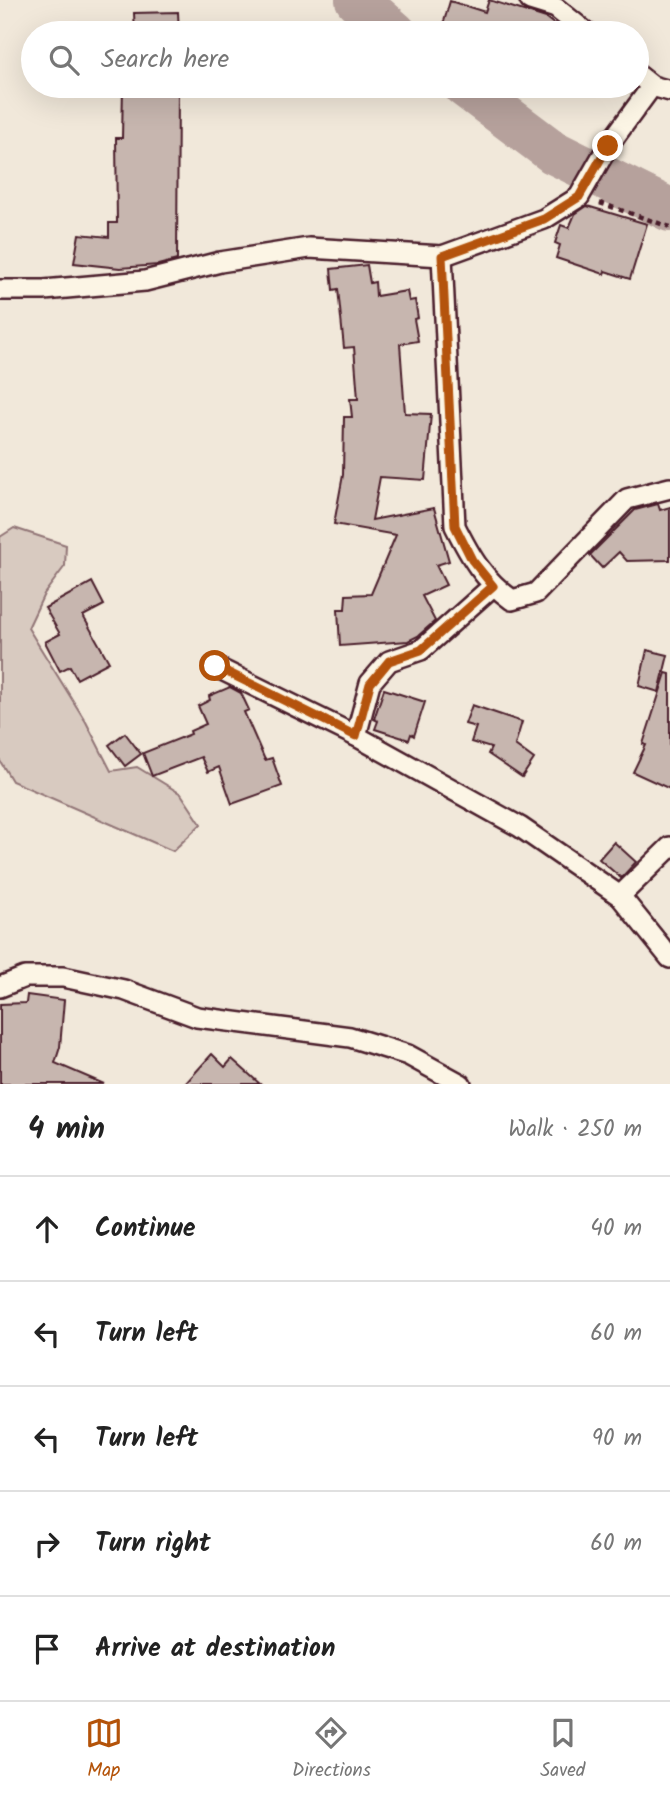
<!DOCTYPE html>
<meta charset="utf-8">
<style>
:root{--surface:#fff;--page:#f2f2f2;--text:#222;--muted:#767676;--line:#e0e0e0;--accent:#b45309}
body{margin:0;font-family:Kalam,sans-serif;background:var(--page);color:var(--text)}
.stop{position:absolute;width:21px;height:21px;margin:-16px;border:5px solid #b45309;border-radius:50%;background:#fff}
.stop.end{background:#b45309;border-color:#fff;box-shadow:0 2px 7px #0008}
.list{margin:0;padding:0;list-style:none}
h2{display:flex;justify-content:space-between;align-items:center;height:91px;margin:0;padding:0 28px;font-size:30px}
h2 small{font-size:23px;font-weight:400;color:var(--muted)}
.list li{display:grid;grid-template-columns:46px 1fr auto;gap:21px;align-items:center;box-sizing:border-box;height:105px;padding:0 28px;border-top:2px solid var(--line)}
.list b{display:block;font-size:26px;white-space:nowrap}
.list em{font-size:23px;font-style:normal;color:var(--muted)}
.icon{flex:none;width:38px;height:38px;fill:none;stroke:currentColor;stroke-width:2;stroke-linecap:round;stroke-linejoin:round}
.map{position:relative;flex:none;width:670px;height:1084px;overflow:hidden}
.search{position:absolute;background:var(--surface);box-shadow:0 7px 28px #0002;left:21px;right:21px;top:21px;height:77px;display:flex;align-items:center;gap:18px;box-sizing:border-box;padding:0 24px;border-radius:38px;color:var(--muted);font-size:26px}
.sheet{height:616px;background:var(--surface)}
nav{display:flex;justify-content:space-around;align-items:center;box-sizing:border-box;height:98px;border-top:2px solid var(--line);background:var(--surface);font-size:19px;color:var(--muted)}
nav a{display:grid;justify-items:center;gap:4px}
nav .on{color:var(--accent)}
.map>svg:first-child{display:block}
.green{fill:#d8cac0;stroke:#917476;stroke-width:2}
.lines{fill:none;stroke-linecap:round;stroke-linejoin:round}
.river{stroke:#b6a19c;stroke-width:44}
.building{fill:#c7b6af;stroke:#4a1f2b;stroke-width:2}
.street-casing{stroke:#4a1f2b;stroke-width:24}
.path{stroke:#4a1f2b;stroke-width:4.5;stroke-dasharray:5 5;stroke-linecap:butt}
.street{stroke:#fcf5e5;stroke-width:19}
.route{stroke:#b45309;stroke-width:9}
</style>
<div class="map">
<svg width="670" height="1084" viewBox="0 0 670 1084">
<rect width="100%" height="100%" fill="#f1e8da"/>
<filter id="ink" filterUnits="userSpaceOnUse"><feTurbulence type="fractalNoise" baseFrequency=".0143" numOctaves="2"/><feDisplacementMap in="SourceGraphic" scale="14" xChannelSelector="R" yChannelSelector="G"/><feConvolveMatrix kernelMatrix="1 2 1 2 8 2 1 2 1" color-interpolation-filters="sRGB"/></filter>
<g filter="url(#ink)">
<polygon class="green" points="14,528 66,545 65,566 44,594 28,628 86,722 111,771 137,767 181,794 201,824 173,851 12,781 0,761 0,537"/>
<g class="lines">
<g class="river">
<polyline points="357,0 395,33"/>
<polyline points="465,86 553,152 670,210"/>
</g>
</g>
<g class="building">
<polygon points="489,0 546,18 565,33 472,33 443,25 450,1 485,12"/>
<polygon points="178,12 179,33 135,33 134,13"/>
<polygon points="123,86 178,86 177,260 158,265 120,268 74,263 79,234 109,237 109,223 117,223 116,138 122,138"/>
<polygon points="587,206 647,224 630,279 605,271 604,274 556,258 560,245 555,243 561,225 569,228 575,214"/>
<polygon points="367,265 370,283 375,282 376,296 407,291 409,301 415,300 418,318 414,319 418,341 400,344 405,413 431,414 425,480 380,477 372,520 434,508 449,561 436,565 446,585 422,596 435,621 418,636 408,641 340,646 338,609 345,609 346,595 371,594 396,535 334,524 343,475 344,417 352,417 350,399 358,399 354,347 344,348 338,289 333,290 331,269"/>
<polygon points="658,504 660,510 670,507 670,560 627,561 619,552 602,568 590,555 635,510"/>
<polygon points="92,582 104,605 83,616 109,662 77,679 70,666 60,671 45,642 60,634 45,608"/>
<polygon points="647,650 668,655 659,692 639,686"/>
<polygon points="666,673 670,674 670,789 633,772 646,745 643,744"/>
<polygon points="230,687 241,693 249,710 244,712 265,760 272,758 282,786 232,804 219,767 208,772 201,757 152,776 143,753 191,734 190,731 206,724 198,706 210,700 209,696"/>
<polygon points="384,689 425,702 414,736 411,734 409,740 375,729 378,721 374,719"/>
<polygon points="472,705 522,722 515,745 534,759 522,777 488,754 491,748 471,742 476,727 465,724"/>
<polygon points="125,733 141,754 125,766 109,745"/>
<polygon points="614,842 636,862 621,878 599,859"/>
<polygon points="27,995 64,1000 60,1047 55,1063 104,1084 0,1084 0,1004 26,1003"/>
<polygon points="212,1054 225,1067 232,1059 260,1084 185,1084"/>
</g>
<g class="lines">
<g class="street-casing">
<g id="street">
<polyline points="530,0 556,8 587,33"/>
<polyline points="637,74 652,86 670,91"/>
<path d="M442 256 455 526C471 558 483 579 512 600L536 593 627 499 670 488"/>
<polyline points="0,290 44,290 145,281 220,262 309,248 442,256 544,219 579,197 608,146 652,86"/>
<polyline points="214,666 356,736 520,827 620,896 670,958"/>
<polyline points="356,736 370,683 389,661 421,650 493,586"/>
<polyline points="620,896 670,847"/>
<polyline points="0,987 25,977 63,977 124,990 197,1017 350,1037 408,1055 461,1084"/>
</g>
</g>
<polyline class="path" points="600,203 670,227"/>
<use href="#street" class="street"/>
</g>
</g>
<g class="lines" filter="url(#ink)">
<polyline class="route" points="215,666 356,736 370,684 389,661 421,650 493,586 472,560 455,526 442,256 544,219 579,197 608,146"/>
</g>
</svg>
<div class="stop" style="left:215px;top:666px"></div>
<div class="stop end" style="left:608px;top:146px"></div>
<div class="search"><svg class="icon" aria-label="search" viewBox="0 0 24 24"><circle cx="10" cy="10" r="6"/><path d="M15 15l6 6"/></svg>Search here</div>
</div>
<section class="sheet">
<h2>4 min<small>Walk · 250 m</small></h2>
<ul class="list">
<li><svg class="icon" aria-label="ahead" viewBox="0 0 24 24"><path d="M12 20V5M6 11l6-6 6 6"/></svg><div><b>Continue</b></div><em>40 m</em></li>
<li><svg class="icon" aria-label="left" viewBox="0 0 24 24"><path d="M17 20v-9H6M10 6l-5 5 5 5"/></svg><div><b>Turn left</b></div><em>60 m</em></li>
<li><svg class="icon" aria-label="left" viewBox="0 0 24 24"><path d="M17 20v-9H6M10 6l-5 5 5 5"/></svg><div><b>Turn left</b></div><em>90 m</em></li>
<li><svg class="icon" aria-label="right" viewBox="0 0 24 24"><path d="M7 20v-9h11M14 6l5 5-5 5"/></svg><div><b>Turn right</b></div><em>60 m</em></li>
<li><svg class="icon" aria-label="arrive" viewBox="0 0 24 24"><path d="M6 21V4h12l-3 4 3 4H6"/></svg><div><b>Arrive at destination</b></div></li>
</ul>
</section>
<nav>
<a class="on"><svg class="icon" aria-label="map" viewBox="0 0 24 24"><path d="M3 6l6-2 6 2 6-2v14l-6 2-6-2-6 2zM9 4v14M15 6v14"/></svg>Map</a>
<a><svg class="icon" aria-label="directions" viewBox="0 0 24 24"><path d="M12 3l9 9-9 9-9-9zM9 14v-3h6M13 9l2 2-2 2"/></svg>Directions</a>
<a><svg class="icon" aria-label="saved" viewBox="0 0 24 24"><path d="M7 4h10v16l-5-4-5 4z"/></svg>Saved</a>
</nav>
